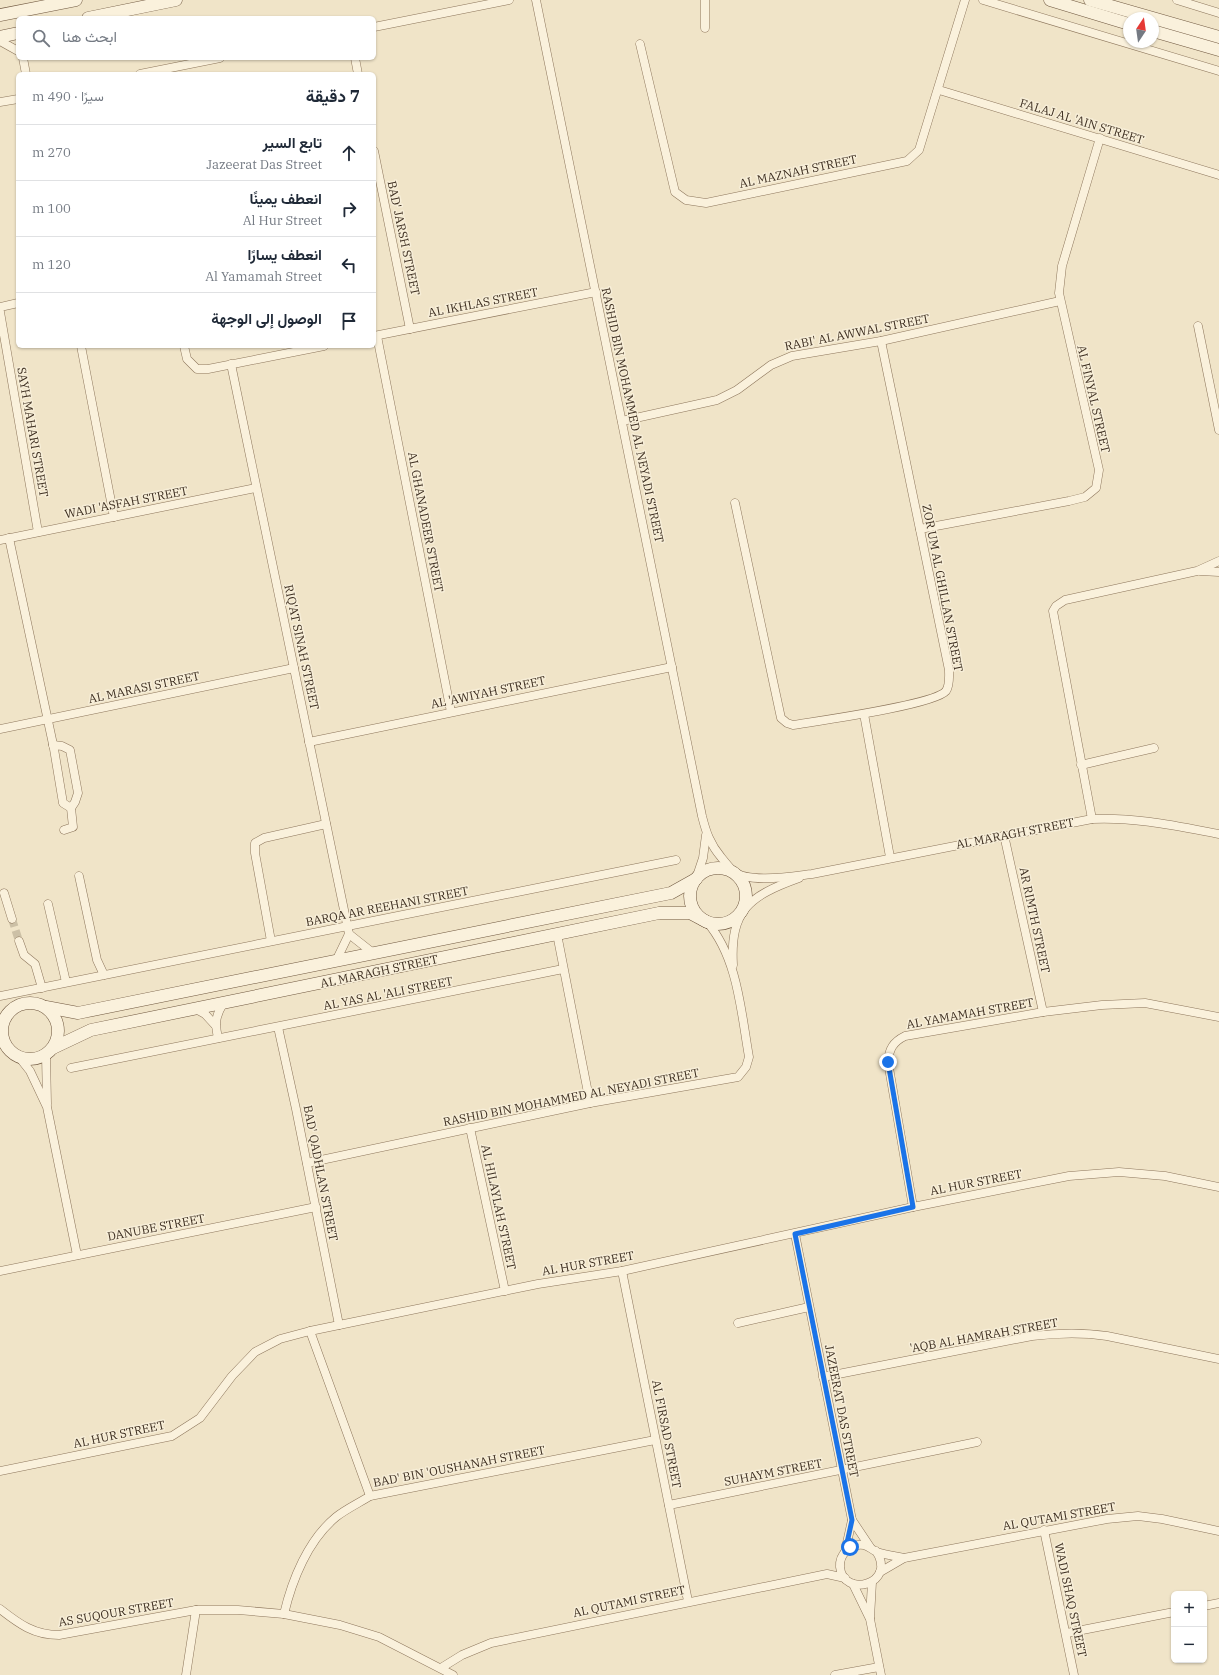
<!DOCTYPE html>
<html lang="ar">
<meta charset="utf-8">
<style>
:root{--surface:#fff;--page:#f6f6f7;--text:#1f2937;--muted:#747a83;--line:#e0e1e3}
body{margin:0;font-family:"IBM Plex Serif",Vazirmatn,serif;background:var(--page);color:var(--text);direction:rtl}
.controls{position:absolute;right:12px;bottom:12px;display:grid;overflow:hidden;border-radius:6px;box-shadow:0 1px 3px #0004}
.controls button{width:36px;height:36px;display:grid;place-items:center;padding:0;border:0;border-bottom:1px solid var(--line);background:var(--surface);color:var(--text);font:20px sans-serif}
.compass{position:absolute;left:1123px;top:12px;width:36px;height:36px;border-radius:50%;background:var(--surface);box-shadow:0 1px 3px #0004;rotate:13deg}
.stop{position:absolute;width:12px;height:12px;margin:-9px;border:3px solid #1a73e8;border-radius:50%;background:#fff}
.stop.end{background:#1a73e8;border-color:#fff;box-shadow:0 1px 4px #0008}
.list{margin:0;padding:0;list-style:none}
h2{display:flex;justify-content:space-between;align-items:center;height:52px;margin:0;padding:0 16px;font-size:17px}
h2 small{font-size:13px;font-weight:400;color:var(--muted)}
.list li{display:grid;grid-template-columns:26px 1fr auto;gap:12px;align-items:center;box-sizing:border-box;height:56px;padding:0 16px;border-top:1px solid var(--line)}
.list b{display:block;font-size:15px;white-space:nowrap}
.list p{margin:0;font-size:13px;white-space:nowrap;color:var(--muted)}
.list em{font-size:13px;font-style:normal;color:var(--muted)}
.icon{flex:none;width:22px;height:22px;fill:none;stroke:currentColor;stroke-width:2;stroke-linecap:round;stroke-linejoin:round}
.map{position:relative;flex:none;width:1219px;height:1675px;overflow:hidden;direction:ltr}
.search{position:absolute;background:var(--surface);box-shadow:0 1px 3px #0004;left:16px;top:16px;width:360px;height:44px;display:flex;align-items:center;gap:10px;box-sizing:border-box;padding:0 14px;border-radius:6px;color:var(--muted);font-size:15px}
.panel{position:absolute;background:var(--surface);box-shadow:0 1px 3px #0004;left:16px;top:72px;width:360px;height:276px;border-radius:6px;direction:rtl}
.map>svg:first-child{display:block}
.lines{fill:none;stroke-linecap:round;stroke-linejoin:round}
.street-tunnel{stroke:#ccc0a6;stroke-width:8;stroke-dasharray:8 4;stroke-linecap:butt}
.street-casing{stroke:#8d765c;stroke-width:9}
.secondary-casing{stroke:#6f573f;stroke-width:13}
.street{stroke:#faf1dc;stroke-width:8}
.secondary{stroke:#faf1dc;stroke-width:12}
.route{stroke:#1a73e8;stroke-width:5}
.labels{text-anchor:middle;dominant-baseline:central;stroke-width:3;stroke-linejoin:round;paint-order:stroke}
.street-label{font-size:12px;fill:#3d2e20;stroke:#f7eed8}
</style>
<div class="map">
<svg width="1219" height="1675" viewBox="0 0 1219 1675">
<rect width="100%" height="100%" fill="#f0e4c8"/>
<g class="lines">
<polyline class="street-tunnel" points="12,919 19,941"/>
<g class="street-casing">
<g id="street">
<path d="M536 0 702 816C706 832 710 844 721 857 725 862 729 867 733 871 748 884 794 876 812 874L1092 819C1135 817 1176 826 1219 834"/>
<polyline points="705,0 705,28"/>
<polyline points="983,0 1219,71"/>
<polyline points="1177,0 1219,13"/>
<polyline points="374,27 509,0"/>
<polyline points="0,41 18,51"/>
<polyline points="640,44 675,192 686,200 706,203 907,161 919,150 965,0"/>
<polyline points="23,58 26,74"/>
<polyline points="355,58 358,74"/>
<polyline points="140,74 220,58"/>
<polyline points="939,90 1219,175"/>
<polyline points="0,102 18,99"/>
<polyline points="374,151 410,329"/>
<polyline points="0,307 18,303"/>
<polyline points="0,312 38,532"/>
<polyline points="1198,326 1219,430"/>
<polyline points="374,336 596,292"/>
<polyline points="377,336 451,712"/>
<polyline points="81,346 114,517"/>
<polyline points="184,346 187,359 197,369 208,369 324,346"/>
<polyline points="231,364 349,934 336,961"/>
<polyline points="622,421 717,400 737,390 771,365 792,356 881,341 1060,301"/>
<path d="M735 503 781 718 787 723 793 725C817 721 934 705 946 691 950 685 949 677 949 670L881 341"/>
<polyline points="920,529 1069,501 1085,497 1096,488 1099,470 1059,293 1062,266 1100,138"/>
<polyline points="9,538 54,749 63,803 71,808 73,827 64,830"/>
<polyline points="0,540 256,488"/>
<polyline points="1200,571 1219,572"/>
<polyline points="864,714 890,857"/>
<polyline points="0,729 294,668"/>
<polyline points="309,742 672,667"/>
<polyline points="53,745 62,746 70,750 78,793 75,802 71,808"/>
<polyline points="1081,765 1154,748"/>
<polyline points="1092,819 1053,611 1056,606 1065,600 1197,571 1219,561"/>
<polyline points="1004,835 1043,1012"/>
<polyline points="79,876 97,960 104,975"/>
<polyline points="696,879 703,858 706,835"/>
<polyline points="4,893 12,919"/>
<polyline points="48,904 66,982"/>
<polyline points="349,934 373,953"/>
<polyline points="557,934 590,1103"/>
<polyline points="19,941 24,955 35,964 42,988"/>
<polyline points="271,941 255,853 255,843 264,838 326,824"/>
<path d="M733 965C730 910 749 896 799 878"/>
<polyline points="0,996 676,860"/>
<polyline points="196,1009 205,1014 216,1026"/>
<polyline points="278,1027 296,1109 339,1325"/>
<path d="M218 1038C215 1025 215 1016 223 1004"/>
<polyline points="46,1055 47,1104"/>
<polyline points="19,1057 30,1071 47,1107 77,1255"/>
<polyline points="71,1068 563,969"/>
<polyline points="470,1128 505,1291"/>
<path d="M307 1163 590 1103 738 1077 746 1067 749 1057C741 1012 738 958 707 922"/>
<path d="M913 1207 888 1062C889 1049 893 1042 905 1036L1043 1012 1102 1005 1145 1003 1219 1017"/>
<polyline points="795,1234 852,1520 870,1547"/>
<polyline points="0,1271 316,1207"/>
<polyline points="622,1271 688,1601"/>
<polyline points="738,1323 809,1307"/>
<polyline points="310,1331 370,1496"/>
<path d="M823 1377 1032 1336C1057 1333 1081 1332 1107 1336L1219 1359"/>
<polyline points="0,1471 172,1436 200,1418 232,1376 255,1352 280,1339 310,1331 538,1284 622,1271 913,1207 1069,1176 1119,1172 1165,1176 1219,1187"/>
<polyline points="669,1505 977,1442"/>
<polyline points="1044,1530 1074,1675"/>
<path d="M876 1551C898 1584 843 1599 840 1567 839 1554 851 1543 864 1545 869 1546 872 1550 877 1552 886 1555 895 1556 904 1558"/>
<polyline points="845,1552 852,1520"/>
<polyline points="880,1572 904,1558 1107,1519 1138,1516 1162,1519 1219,1531"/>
<polyline points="853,1584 870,1619 881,1675"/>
<polyline points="1204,1606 1219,1603"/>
<path d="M0 1609C19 1624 34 1635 59 1635L196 1610H238L284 1614 340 1625 379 1637 453 1675"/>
<path d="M284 1614C292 1580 308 1540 336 1517 346 1509 359 1503 370 1496L655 1440"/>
<polyline points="870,1618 872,1582"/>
<polyline points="1067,1633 1174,1612"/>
<polyline points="441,1668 462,1655 491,1643 827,1574 845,1578"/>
<polyline points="186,1675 196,1610"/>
<polyline points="835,1675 879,1667"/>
</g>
</g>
<g class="secondary-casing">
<g id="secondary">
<polyline points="1050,0 1129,24"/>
<polyline points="1090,0 1219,37"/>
<polyline points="0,15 76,0"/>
<polyline points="88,18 176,0"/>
<polyline points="1153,31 1219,50"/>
<polyline points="0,37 18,33"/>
<circle cx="718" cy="896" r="28"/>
<circle cx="30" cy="1031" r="28"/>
<polyline points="46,1007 78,1013 671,893 696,879"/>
<polyline points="53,1048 91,1030 659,913 690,913 707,922"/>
</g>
</g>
<use href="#street" class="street"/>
<use href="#secondary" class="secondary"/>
</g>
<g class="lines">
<polyline class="route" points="850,1547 845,1552 852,1520 795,1234 913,1207 888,1062"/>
</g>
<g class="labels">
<g class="street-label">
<text transform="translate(1082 121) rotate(17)">FALAJ AL 'AIN STREET</text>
<text transform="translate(798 171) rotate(-12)">AL MAZNAH STREET</text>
<text transform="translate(404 238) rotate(78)">BAD' JARSH STREET</text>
<text transform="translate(483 302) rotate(-11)">AL IKHLAS STREET</text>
<text transform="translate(857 332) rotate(-11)">RABI' AL AWWAL STREET</text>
<text transform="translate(1094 399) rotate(77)">AL FINYAL STREET</text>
<text transform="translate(633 415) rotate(78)">RASHID BIN MOHAMMED AL NEYADI STREET</text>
<text transform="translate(33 432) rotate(80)">SAYH MAHARI STREET</text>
<text transform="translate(126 502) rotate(-11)">WADI 'ASFAH STREET</text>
<text transform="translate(426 522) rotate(79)">AL GHANADEER STREET</text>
<text transform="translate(943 588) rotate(79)">ZOR UM AL GHILLAN STREET</text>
<text transform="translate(302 647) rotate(78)">RIQ'AT SINAH STREET</text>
<text transform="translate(144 687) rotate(-12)">AL MARASI STREET</text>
<text transform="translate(488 692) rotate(-12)">AL 'AWIYAH STREET</text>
<text transform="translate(1015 833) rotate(-11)">AL MARAGH STREET</text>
<text transform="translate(387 906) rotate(-11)">BARQA AR REEHANI STREET</text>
<text transform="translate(1035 920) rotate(78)">AR RIMTH STREET</text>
<text transform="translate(379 971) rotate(-12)">AL MARAGH STREET</text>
<text transform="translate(388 993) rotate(-11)">AL YAS AL 'ALI STREET</text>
<text transform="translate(970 1013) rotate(-10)">AL YAMAMAH STREET</text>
<text transform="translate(571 1097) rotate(-11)">RASHID BIN MOHAMMED AL NEYADI STREET</text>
<text transform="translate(321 1173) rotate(79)">BAD' QADHLAN STREET</text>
<text transform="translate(976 1182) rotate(-11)">AL HUR STREET</text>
<text transform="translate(499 1207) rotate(78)">AL HILAYLAH STREET</text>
<text transform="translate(156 1227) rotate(-11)">DANUBE STREET</text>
<text transform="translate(588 1263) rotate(-10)">AL HUR STREET</text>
<text transform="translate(984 1335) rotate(-10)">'AQB AL HAMRAH STREET</text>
<text transform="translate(842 1411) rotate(79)">JAZEERAT DAS STREET</text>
<text transform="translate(119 1434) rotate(-12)">AL HUR STREET</text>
<text transform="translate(667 1434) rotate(79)">AL FIRSAD STREET</text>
<text transform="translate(459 1466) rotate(-11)">BAD' BIN 'OUSHANAH STREET</text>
<text transform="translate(773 1472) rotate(-11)">SUHAYM STREET</text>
<text transform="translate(1059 1516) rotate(-10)">AL QUTAMI STREET</text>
<text transform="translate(1071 1600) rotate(78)">WADI SHAQ STREET</text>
<text transform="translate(629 1601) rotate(-12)">AL QUTAMI STREET</text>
<text transform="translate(116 1612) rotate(-10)">AS SUQOUR STREET</text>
</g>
</g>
</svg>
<div class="controls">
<button>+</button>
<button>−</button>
</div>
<svg class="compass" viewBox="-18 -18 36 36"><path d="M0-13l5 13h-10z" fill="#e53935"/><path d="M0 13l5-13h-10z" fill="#747a83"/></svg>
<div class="stop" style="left:850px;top:1547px"></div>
<div class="stop end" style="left:888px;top:1062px"></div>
<div class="search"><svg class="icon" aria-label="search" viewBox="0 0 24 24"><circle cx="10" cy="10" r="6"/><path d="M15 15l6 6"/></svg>ابحث هنا</div>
<section class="panel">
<h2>7 دقيقة<small>سيرًا · 490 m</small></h2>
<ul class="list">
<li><svg class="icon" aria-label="ahead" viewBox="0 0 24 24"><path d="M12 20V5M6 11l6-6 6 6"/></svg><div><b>تابع السير</b><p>Jazeerat Das Street</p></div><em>270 m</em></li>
<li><svg class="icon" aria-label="right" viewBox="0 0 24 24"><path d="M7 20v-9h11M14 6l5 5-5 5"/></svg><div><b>انعطف يمينًا</b><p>Al Hur Street</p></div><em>100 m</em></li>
<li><svg class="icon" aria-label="left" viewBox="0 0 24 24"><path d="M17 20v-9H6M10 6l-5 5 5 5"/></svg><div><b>انعطف يسارًا</b><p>Al Yamamah Street</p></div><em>120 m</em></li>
<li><svg class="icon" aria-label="arrive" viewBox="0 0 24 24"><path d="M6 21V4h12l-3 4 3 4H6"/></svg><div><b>الوصول إلى الوجهة</b></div></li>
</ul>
</section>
</div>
